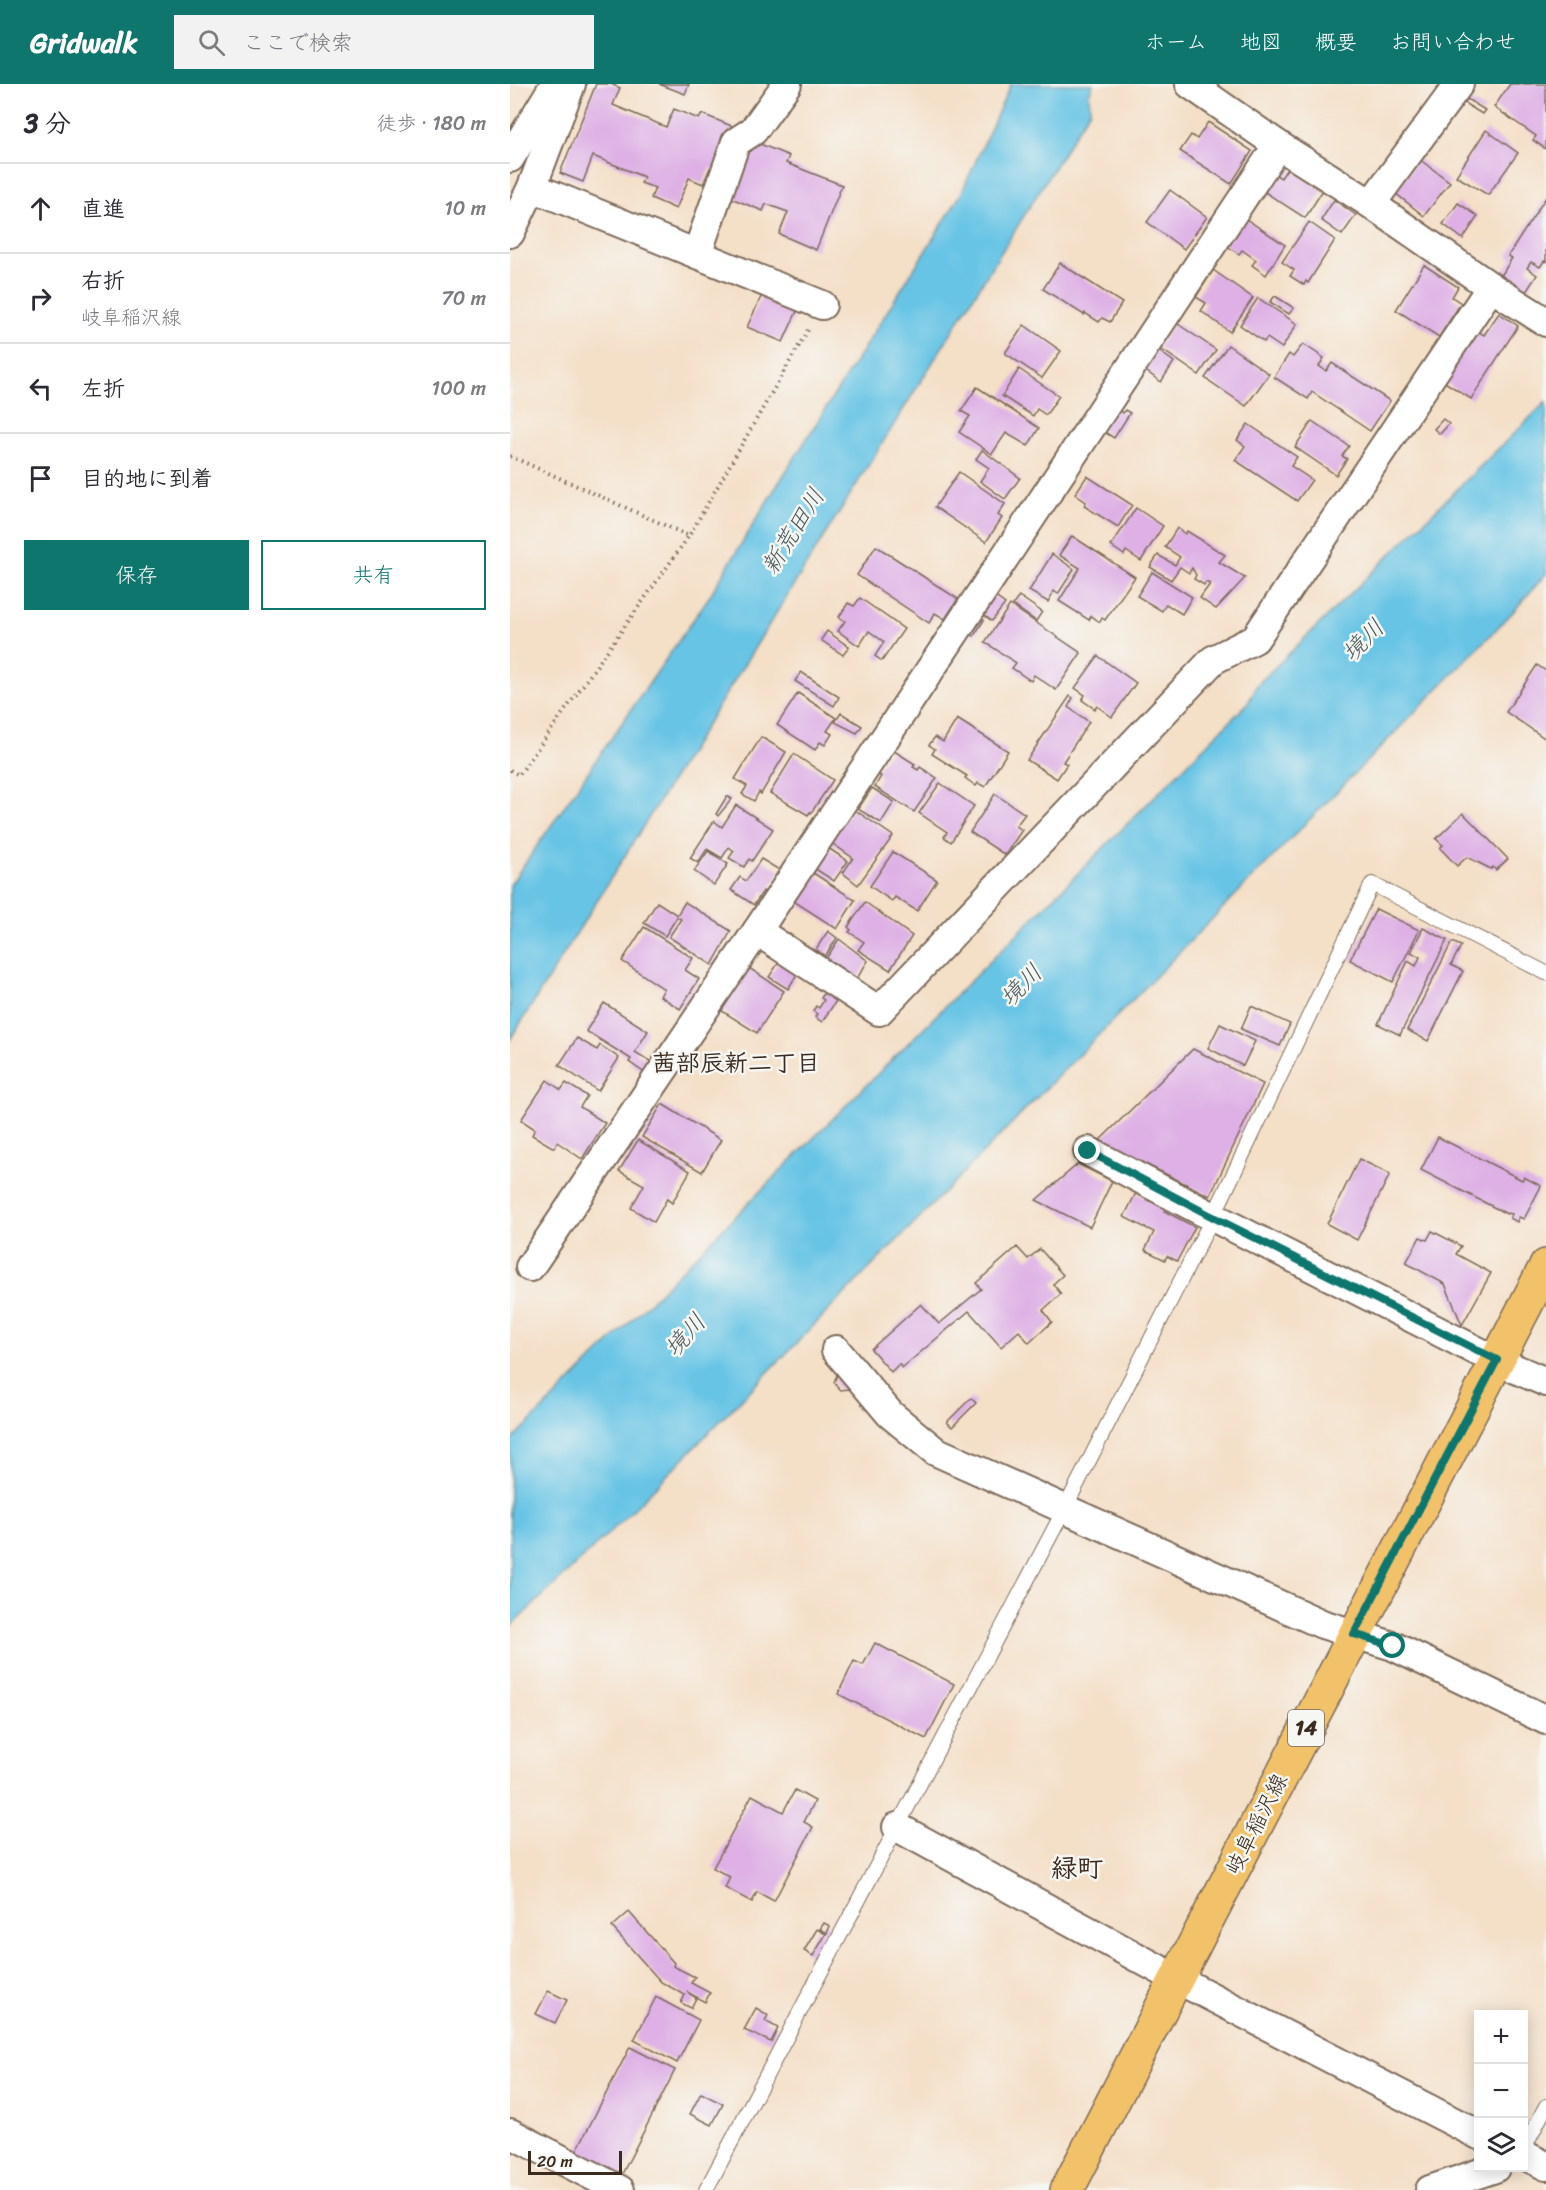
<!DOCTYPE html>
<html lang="ja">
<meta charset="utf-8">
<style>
:root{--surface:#fff;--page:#f2f2f3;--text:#2b2b33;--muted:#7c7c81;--line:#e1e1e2;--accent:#0f766e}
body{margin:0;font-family:Sriracha,"Klee One",sans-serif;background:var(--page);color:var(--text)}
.controls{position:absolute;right:18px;bottom:18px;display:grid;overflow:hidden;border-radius:0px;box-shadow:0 3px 15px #0003}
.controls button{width:54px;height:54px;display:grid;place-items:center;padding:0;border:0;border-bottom:2px solid var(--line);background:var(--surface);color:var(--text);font:30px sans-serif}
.scale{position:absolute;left:18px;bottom:15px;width:94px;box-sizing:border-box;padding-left:6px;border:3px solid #3b2a1e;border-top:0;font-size:16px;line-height:21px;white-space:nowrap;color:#3b2a1e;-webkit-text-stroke:4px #f6f6f2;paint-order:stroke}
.stop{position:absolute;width:18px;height:18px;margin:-14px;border:4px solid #0f766e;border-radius:50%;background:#fff}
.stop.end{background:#0f766e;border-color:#fff;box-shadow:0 2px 6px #0008}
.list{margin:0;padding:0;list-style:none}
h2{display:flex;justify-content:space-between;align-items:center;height:78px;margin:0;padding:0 24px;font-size:26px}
h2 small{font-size:20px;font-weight:400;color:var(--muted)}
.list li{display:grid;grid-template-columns:39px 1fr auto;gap:18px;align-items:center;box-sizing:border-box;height:90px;padding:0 24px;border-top:2px solid var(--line)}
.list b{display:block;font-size:22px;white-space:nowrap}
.list p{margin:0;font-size:20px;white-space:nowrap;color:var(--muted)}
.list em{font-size:20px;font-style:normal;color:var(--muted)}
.actions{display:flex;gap:12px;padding:18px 24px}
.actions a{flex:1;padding:14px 0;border:2px solid var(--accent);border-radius:0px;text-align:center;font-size:21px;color:var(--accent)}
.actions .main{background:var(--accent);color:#fff}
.icon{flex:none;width:33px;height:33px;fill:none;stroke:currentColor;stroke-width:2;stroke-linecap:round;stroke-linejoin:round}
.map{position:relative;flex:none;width:1036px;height:2106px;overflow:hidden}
header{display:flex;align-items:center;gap:36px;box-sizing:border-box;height:84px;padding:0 30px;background:var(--accent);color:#fff}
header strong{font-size:28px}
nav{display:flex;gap:33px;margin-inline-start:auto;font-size:21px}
.search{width:420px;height:54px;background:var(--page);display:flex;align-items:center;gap:15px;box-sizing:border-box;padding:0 21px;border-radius:0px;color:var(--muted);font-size:22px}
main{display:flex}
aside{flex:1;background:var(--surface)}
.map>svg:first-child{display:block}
.water{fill:#67c4e5;stroke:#517782;stroke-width:1.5}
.building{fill:#deb0e5}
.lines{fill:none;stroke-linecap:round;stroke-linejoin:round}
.lane-casing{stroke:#7c6959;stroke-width:16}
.street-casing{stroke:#7c6959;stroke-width:32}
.primary-casing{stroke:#7c6959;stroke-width:36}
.path{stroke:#7c6959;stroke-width:4;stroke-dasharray:1.5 4.5;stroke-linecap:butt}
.lane{stroke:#fff;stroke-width:14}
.street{stroke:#fff;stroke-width:28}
.primary{stroke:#f2c26a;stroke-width:33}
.route{stroke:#0f766e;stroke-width:8}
.labels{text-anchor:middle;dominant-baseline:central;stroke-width:5;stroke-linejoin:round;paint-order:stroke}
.shield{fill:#f6f6f2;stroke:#73675e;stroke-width:1.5}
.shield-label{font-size:21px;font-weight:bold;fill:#3b2a1e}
.street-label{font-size:22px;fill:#3b2a1e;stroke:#f6f6f2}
.water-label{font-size:24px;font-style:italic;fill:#48585a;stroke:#f6f6f2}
.neighbourhood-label{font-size:24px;font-weight:bold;fill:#3b2a1e;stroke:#f6f6f2}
.quarter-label{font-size:26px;font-weight:bold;fill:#3b2a1e;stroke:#f6f6f2}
</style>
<header>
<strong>Gridwalk</strong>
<div class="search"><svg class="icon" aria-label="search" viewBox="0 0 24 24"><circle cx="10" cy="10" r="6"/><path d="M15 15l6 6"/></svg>ここで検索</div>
<nav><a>ホーム</a><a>地図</a><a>概要</a><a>お問い合わせ</a></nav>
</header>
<main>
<aside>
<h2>3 分<small>徒歩 · 180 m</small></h2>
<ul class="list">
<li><svg class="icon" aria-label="ahead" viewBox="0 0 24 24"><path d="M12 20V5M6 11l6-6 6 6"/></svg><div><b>直進</b></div><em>10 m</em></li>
<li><svg class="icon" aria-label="right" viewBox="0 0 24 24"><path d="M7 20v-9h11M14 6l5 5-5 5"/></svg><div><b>右折</b><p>岐阜稲沢線</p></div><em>70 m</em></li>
<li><svg class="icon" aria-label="left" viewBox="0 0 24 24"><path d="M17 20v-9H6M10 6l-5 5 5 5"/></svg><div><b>左折</b></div><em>100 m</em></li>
<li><svg class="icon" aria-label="arrive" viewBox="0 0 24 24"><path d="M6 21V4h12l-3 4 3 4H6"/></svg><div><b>目的地に到着</b></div></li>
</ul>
<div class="actions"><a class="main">保存</a><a>共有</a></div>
</aside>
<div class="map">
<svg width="1036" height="2106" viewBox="0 0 1036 2106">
<rect width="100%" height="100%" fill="#f6f6f2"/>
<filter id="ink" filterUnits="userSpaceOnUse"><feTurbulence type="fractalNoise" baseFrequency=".0167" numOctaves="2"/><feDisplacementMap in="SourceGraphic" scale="12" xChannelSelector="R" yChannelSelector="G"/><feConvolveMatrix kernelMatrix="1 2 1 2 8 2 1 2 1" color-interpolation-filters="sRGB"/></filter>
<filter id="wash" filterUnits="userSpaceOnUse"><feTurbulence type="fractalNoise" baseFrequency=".008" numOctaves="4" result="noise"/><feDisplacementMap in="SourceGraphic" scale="24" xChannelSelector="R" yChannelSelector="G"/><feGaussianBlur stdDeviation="1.35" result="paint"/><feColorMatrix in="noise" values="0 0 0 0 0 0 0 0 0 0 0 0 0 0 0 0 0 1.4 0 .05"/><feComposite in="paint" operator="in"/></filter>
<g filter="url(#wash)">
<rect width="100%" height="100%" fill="#f4dfc7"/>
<g class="water">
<polygon points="501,0 583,0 579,10 580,26 0,956 0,801 199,513 258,416 450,112"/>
<polygon points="1036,318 1036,490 1002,529 118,1431 0,1543 0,1358 738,619 747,601"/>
</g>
<g id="blocks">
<g class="building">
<polygon points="86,0 101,0 110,4 103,21 156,43 164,25 189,35 192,30 224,43 206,87 200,84 193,100 179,94 166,125 141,114 145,104 131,99 134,93 83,72 73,98 50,89"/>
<polygon points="149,0 179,0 175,10"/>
<polygon points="1000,0 1036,0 1036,65 1023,56 1026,52 984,23"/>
<polygon points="957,15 975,26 972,30 954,19"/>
<polygon points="698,38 742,67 721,100 670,67 681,51 687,55"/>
<polygon points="976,46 1008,69 978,111 946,92"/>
<polygon points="245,58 279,72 276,79 332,101 306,166 269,150 278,128 256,120 253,127 216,112 235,65"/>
<polygon points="909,75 940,98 914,132 884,108"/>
<polygon points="778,83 813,106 795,134 750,105 761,88 771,94"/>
<polygon points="660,106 697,133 674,165 637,138"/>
<polygon points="1036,113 1036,178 1034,177 1030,183 1021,178 1017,184 1027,191 1016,208 991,192 1002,174 998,172"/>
<polygon points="824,116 846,131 832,151 811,136"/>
<polygon points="948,119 968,132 953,155 933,140"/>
<polygon points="733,133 775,161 756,191 742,181 746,176 732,166 729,170 714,160"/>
<polygon points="799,138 825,156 798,199 796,197 794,201 780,192 784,186 772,178"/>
<polygon points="550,179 612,219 600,238 592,234 589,238 575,229 574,231 533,205"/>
<polygon points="914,181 948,203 942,213 951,219 929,253 886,226"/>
<polygon points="703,186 743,214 720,248 691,227 696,219 686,213"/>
<polygon points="252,211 287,227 273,258 237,243"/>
<polygon points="765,212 784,224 779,230 760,218"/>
<polygon points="748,214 787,240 772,264 757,254 754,258 730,241"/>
<polygon points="989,229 1008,242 961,315 930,295 964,245 974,251"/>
<polygon points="665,238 706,266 689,291 648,263"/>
<polygon points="514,241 551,267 532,294 495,269"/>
<polygon points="793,260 814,274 809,282 816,287 822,279 880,317 860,347 802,308 798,315 764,293 779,270 783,273"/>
<polygon points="718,261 759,290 736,322 695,294"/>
<polygon points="646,265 664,278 651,298 633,285"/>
<polygon points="509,285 549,312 536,331 527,325 523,332 492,312"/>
<polygon points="467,303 529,344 518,362 496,349 482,370 449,348 460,332 451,327"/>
<polygon points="605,324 613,329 615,326 620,329 604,354 591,346"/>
<polygon points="933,335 939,340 930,350 924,345"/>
<polygon points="802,337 839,362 832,372 837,375 826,391 785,363"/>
<polygon points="738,340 787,373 781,382 802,396 787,417 725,376 735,362 727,356"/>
<polygon points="472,366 510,394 495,415 470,397 479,384 466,375"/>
<polygon points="449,388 495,420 488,431 492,434 476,458 425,423"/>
<polygon points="577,392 622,421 608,443 574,422 576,418 565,410"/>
<polygon points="626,424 653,442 631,477 616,467 614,471 601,462"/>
<polygon points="667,444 675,450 677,447 715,471 709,478 735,494 706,525 690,514 700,500 696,498 694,501 684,495 686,491 682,484 679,489 670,483 661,496 640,483 648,471 665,481 670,473 655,463"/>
<polygon points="562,452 625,493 595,536 592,534 590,538 581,532 579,536 549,517 570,484 549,471"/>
<polygon points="366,462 448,515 435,535 425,529 419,539 347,491"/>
<polygon points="542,470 564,485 548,510 544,507 538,518 519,507"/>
<polygon points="642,488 682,513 672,530 656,520 652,527 627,512"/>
<polygon points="479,508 495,520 482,537 466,525"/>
<polygon points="509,512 532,528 526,537 503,521"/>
<polygon points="350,514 394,545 372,577 365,572 374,558 359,547 349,562 328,547 335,537 329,533 338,519 344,522"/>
<polygon points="500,521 571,569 546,606 524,591 521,597 502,584 506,579 475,558"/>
<polygon points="464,530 474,536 464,552 454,545"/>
<polygon points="317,547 339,563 333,571 311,556"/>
<polygon points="588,572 626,599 602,633 587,622 585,625 572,616 575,611 565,604"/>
<polygon points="1027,581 1036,587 1036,655 996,628"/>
<polygon points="291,588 329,613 324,622 285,597"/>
<polygon points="288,609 326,634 317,647 322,650 315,661 310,658 305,666 267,641"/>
<polygon points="560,612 563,614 558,623 579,638 553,678 557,680 547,695 517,676"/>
<polygon points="331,629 352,642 347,649 325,638"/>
<polygon points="447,635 498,667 475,703 468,699 466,702 455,694 457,692 422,670 425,665 419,661 425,653 433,658"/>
<polygon points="251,653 276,668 251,710 249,708 244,717 232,710 237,702 225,695"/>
<polygon points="381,665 405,680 403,683 408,686 410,683 427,694 404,728 365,703 371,692 365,689"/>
<polygon points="284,670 323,696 301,729 300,728 298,731 260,709"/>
<polygon points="430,699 464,722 441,758 434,753 437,748 409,729"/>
<polygon points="362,704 384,718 371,739 348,725"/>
<polygon points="485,710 515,730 506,742 512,746 495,771 460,748"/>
<polygon points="217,712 222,715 208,732 206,730"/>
<polygon points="226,721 263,745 242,777 239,775 234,783 219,774 224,767 219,763 212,774 197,765 188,779 180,774 204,737 212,743"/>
<polygon points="342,724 383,752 348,801 333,789 343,774 319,757"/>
<polygon points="953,729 998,775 986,786 983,783 981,785 957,773 947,782 930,764 933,761 926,755"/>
<polygon points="315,762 338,777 324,797 301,782"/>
<polygon points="198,767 218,780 204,801 184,787"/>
<polygon points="383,768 427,796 407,827 385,813 382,817 360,802"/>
<polygon points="251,775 271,787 257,809 253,807 244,821 221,806 230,793 236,797"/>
<polygon points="300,787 345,816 327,845 282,816"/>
<polygon points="147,818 167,831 175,818 221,847 202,881 159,853 171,835 167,833 155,852 134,839"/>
<polygon points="355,818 402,852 380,886 348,866 354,858 339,848 341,846 338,843"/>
<polygon points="866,825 909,846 883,898 840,876"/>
<polygon points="134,843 183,874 175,886 189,895 170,925 150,912 154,905 112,877"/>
<polygon points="913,844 937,856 890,951 868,940 898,877 906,882 910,873 901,868"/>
<polygon points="318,847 327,854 315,872 306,865"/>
<polygon points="329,855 358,877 346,896 315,876"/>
<polygon points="942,858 951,862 941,881 953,887 918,957 897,946"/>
<polygon points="271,875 289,887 278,905 259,893"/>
<polygon points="236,882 274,907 247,949 209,925"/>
<polygon points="316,906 328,914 312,938 305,933 307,930 303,927 306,922 309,924 314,916 311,914"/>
<polygon points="94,919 138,947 125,968 143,979 136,990 119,978 121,975 76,947"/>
<polygon points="741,922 780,940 770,962 731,945"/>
<polygon points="710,940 745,957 733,982 698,964"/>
<polygon points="67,954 87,966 90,961 109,974 88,1007 49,981"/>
<polygon points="683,965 753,1000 700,1112 589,1057"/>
<polygon points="37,996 51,1006 56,999 77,1012 70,1023 95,1039 72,1075 47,1058 44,1064 22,1051 25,1045 11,1036"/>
<polygon points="152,1020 211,1056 192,1088 132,1053"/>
<polygon points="928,1053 1012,1096 1014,1093 1031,1102 1014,1135 1009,1133 1007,1138 1000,1134 1002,1130 998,1129 997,1130 911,1086"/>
<polygon points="128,1056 180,1087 162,1119 157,1115 144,1138 121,1124 134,1101 109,1087"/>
<polygon points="849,1075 880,1090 847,1156 817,1140"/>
<polygon points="568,1080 602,1097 580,1143 526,1116"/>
<polygon points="626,1109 656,1123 654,1127 685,1143 667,1177 657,1172 655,1176 635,1166 644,1148 614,1133"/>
<polygon points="922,1147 951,1162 946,1170 981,1189 952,1241 935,1200 896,1179 910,1153 917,1156"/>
<polygon points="507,1163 518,1175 530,1165 553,1191 543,1200 551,1210 533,1226 542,1238 519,1259 509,1247 491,1263 459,1227 392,1284 389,1280 381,1288 361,1265 411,1220 429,1240 471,1205 466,1199"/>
<polygon points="328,1289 343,1296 339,1305 330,1306 324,1298"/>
<polygon points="461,1314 466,1319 442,1343 437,1338"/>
<polygon points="365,1559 444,1600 416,1655 328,1610 344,1577 353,1581"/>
<polygon points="285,1706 305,1717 294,1738 303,1743 264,1817 247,1808 242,1818 215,1804 220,1793 203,1784 242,1711 273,1728"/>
<polygon points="119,1828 164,1879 163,1882 185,1893 181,1899 200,1909 195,1918 177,1908 186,1914 181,1924 171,1919 175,1911 151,1898 102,1843"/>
<polygon points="314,1839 320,1842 317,1849 310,1845"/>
<polygon points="307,1845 316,1850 303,1872 294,1867"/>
<polygon points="38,1907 57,1916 45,1939 26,1930"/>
<polygon points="146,1913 189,1936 167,1979 124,1956"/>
<polygon points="246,1924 258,1931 255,1937 268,1944 261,1958 234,1946"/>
<polygon points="120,1963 165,1986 111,2092 66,2068"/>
<polygon points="191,2009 213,2020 202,2041 180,2030"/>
</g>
</g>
</g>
<g filter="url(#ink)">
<use href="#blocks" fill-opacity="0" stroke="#7c6959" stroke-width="1.5"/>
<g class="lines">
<g class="lane-casing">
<g id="lane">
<polyline points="1018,2072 1017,2059 1036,2022"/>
<polyline points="196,2106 554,1426 703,1133 862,800 1036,889"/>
</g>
</g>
<g class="street-casing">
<g id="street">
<polyline points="680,0 768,61 861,120 981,203 1036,238"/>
<polyline points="0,74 45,0"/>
<polyline points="22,103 312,221"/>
<polyline points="861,120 949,0"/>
<polyline points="0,149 22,103 61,0"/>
<polyline points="187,170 226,58 243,47 277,0"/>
<polyline points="247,847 369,927 703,576 745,555 981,203"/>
<polyline points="578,1067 703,1133 987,1277 1036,1298"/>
<polyline points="20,1183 247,847 768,61"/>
<polyline points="326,1266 380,1330 425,1367 812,1540 883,1562 1036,1636"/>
<polyline points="387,1743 667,1895 969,2051"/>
<polyline points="0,2049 110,2106"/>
<polyline points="1014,2071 1036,2082"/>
<polyline points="920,2106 985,2084"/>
</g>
</g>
<g class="primary-casing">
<polyline id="primary" points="557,2106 1036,1182"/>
</g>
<g class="path">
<polyline points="0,372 179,452"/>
<polyline points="0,686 9,691 179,452 298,246"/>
</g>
<use href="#lane" class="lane"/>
<use href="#street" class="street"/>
<use href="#primary" class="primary"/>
</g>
</g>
<g class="lines" filter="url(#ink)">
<polyline class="route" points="578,1067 703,1133 987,1276 844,1550 883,1562"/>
</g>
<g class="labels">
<rect class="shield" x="778" y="1626" width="36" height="36" rx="4.5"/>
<g class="shield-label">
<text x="796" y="1644">14</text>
</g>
<g class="street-label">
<text transform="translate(746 1740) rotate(-63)">岐阜稲沢線</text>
</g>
<g class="water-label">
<text transform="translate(283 447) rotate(-58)">新荒田川</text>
<text transform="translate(853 556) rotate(-45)">境川</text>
<text transform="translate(511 901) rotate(-45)">境川</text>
<text transform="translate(175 1251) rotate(-48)">境川</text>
</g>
<g class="neighbourhood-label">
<text x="226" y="979">茜部辰新二丁目</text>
</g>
<g class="quarter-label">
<text x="567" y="1784">緑町</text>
</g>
</g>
</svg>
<div class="controls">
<button>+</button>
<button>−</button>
<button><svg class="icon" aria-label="layers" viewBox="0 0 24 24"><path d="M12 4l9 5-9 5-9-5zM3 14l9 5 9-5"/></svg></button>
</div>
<div class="scale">20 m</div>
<div class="stop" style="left:883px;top:1562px"></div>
<div class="stop end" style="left:578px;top:1067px"></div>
</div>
</main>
